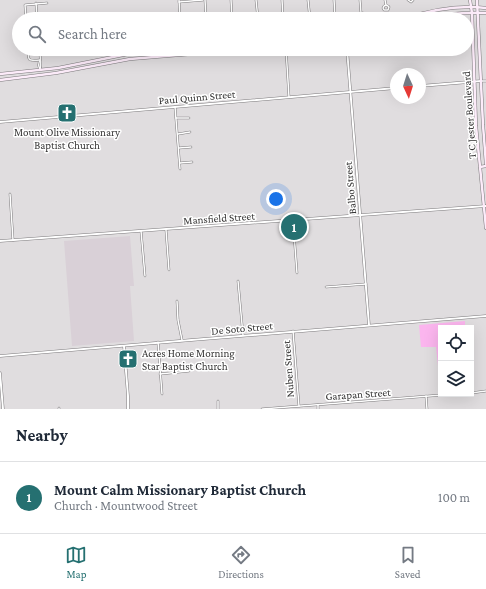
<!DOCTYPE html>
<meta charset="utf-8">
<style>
:root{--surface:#fff;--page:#f2f2f3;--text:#1f2937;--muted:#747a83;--line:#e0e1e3;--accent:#257071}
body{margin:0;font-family:"Crimson Pro",serif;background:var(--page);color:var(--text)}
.controls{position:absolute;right:12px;bottom:12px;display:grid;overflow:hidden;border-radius:0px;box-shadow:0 4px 16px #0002}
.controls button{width:36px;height:36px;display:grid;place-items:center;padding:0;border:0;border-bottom:1px solid var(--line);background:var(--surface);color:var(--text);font:20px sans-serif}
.compass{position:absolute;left:390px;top:68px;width:36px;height:36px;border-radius:50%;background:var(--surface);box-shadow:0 4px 16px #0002;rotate:176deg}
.you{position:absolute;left:276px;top:199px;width:14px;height:14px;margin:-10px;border:3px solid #fff;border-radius:50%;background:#1a73e8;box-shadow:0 0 0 6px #1a73e833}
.badge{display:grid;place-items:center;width:26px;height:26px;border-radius:50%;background:var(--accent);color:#fff;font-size:13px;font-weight:700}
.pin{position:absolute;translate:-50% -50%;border:2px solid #fff;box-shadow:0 1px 4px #0006}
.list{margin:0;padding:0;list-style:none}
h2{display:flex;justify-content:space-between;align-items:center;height:52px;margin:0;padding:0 16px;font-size:17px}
h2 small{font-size:13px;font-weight:400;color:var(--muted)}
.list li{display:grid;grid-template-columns:26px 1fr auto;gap:12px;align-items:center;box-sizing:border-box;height:72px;padding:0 16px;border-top:1px solid var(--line)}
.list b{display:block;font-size:15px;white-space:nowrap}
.list p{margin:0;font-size:13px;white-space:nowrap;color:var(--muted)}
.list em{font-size:13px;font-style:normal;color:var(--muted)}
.icon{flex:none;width:22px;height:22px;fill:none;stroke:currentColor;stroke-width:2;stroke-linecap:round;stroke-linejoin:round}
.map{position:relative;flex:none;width:486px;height:409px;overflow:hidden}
.search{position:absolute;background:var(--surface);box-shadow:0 4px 16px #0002;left:12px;right:12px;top:12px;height:44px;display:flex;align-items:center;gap:10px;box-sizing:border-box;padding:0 14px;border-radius:22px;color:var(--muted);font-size:15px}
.sheet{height:124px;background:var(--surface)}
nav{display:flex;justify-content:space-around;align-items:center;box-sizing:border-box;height:56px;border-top:1px solid var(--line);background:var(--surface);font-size:11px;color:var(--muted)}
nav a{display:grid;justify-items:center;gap:2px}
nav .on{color:var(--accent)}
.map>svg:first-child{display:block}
.built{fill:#d9d0d7}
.green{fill:#fbb5ee}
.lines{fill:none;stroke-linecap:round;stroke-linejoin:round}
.minor-casing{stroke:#7c7a7c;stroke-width:2.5}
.tertiary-casing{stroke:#7c7a7c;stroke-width:3}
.secondary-casing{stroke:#7c7a7c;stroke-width:3.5}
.minor{stroke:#fff;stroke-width:1.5}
.tertiary{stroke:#fff;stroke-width:2}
.secondary{stroke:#fdecfa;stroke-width:2.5}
.labels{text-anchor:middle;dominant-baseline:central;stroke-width:3;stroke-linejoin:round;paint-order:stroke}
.street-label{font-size:11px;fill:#353434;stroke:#fff}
.poi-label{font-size:11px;fill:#353434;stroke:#fff}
</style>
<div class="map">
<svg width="486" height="409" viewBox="0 0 486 409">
<rect width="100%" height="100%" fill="#e0dddf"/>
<polygon class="built" points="130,236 134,286 130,286 134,341 72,346 64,241"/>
<polygon class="green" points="465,321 465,328 441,328 441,375 439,375 436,347 421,347 419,325"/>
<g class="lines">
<g class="minor-casing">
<g id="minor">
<polyline points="179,0 180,19"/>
<polyline points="205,0 206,19"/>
<polyline points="231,0 232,19"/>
<polyline points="256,0 258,19"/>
<polyline points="282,0 283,19"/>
<polyline points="308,0 310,19"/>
<polyline points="334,0 335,17 337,17 338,19"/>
<polyline points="360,0 361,13 363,13 364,15 363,17 361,18 359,18 358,16 359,14 361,13"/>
<polyline points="385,0 386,5 384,6 383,8 384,10 388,10 389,7 388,6 386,5"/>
<polyline points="408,0 411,2 413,0"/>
<polyline points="179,2 203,0"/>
<polyline points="36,3 37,19"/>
<polyline points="26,19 25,5 47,3"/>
<path d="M28 49C28 61 28 61 40 60"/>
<path d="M39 49C40 55 42 64 40 69"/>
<polyline points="286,49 289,97"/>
<path d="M40 60C38 64 38 66 40 69"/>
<polyline points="481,81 486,81"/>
<polyline points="175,107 180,169"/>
<polyline points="176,118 189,118"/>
<polyline points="178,134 190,132"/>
<polyline points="179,148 191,147"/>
<polyline points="180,163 192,162"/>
<polyline points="10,194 13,240"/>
<polyline points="293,221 297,273"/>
<polyline points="166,230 169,270"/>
<polyline points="141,231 145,276"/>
<polyline points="238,281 243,335"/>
<polyline points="326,287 366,284"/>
<polyline points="177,301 178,320 182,340"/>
<polyline points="293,331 299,406"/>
<polyline points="158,342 162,394"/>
<polyline points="160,374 189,371"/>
<polyline points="471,393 486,391"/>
<polyline points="426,396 427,409"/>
<polyline points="218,401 218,409"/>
<polyline points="318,405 318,409"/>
<polyline points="59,408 59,409"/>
<polyline points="262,409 455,394"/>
</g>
</g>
<g class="tertiary-casing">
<g id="tertiary">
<polyline points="347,49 369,325"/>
<polyline points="420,86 481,81"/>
<polyline points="0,122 396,88"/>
<polyline points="0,241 486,206"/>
<polyline points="124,346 128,396 128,409"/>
<path d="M0 356C162 343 324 328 486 316"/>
<polyline points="0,373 3,409"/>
</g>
</g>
<g class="secondary-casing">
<g id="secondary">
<polyline points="470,0 472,13 476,126 486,228"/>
<polyline points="477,0 483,125 486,164"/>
<path d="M404 19C430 10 458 5 486 8"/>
<path d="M422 19C443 14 464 12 486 13"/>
<polyline points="0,74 58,68 128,54 188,49"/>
<polyline points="0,80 56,73 130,59 251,49"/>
<polyline points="480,167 486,166"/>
</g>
</g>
<use href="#minor" class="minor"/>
<use href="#tertiary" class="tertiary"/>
<use href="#secondary" class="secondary"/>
</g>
<defs>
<g id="church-square" transform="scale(1)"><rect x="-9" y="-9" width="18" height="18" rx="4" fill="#257071" stroke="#fff"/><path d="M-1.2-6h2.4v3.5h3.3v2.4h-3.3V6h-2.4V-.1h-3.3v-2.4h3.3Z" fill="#fff"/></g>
</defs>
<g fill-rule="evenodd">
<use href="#church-square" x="67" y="113"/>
<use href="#church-square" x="128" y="359"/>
</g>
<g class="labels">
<g class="street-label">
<text transform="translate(197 97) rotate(-5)">Paul Quinn Street</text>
<text transform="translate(469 115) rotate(-94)">T C Jester Boulevard</text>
<text transform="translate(350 188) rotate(-95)">Balbo Street</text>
<text transform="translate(219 218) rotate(-4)">Mansfield Street</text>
<text transform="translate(242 328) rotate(-5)">De Soto Street</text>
<text transform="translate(288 369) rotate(-94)">Nuben Street</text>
<text transform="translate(358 394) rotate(-4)">Garapan Street</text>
</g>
<g class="poi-label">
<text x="67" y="132">Mount Olive Missionary<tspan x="67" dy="13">Baptist Church</tspan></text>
<text x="142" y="353" text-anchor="start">Acres Home Morning<tspan x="142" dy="13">Star Baptist Church</tspan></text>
</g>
</g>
</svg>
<div class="controls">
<button><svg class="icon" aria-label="locate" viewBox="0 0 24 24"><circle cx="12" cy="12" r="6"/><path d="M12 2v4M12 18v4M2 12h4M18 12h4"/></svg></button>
<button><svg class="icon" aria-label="layers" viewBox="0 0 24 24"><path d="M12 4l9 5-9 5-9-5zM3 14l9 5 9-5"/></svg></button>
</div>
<svg class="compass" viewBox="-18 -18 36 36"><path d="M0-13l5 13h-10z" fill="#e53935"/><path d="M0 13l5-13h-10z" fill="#747a83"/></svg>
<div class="you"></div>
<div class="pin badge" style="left:294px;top:227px">1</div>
<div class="search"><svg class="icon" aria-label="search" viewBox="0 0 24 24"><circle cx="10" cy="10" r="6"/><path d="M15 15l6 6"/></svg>Search here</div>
</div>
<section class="sheet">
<h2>Nearby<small></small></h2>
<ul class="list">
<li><span class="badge">1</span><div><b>Mount Calm Missionary Baptist Church</b><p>Church · Mountwood Street</p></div><em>100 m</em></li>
</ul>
</section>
<nav>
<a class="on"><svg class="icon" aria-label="map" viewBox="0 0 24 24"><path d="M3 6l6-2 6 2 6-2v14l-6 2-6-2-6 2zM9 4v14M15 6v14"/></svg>Map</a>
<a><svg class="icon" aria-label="directions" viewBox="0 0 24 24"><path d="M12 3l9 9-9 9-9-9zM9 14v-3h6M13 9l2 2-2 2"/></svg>Directions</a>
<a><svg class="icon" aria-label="saved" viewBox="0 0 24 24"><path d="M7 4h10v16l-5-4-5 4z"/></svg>Saved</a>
</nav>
